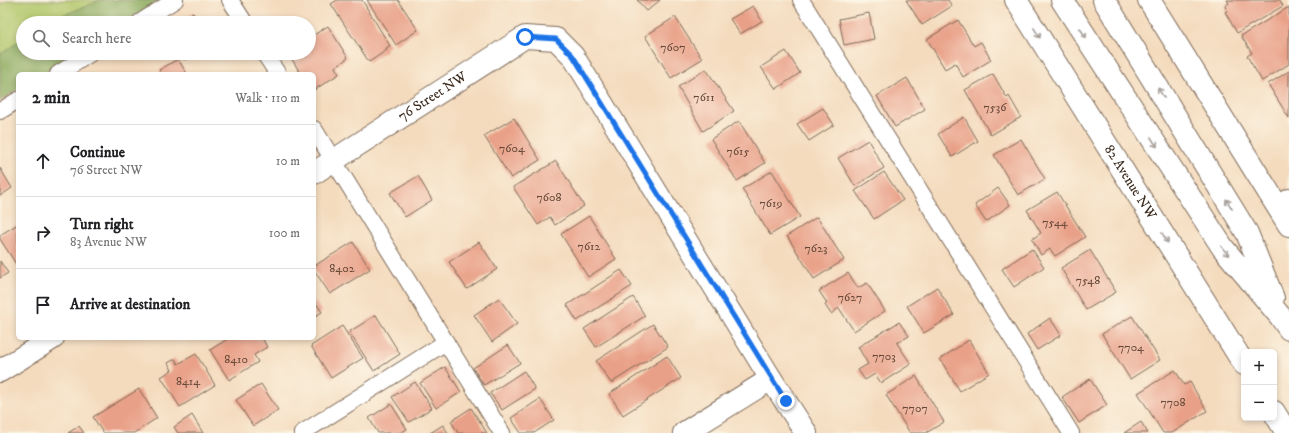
<!DOCTYPE html>
<meta charset="utf-8">
<style>
:root{--surface:#fff;--page:#f2f2f2;--text:#202124;--muted:#757577;--line:#e0e0e0}
body{margin:0;font-family:"IM FELL DW Pica",serif;background:var(--page);color:var(--text)}
.controls{position:absolute;right:12px;bottom:12px;display:grid;overflow:hidden;border-radius:6px;box-shadow:0 2px 6px #0003}
.controls button{width:36px;height:36px;display:grid;place-items:center;padding:0;border:0;border-bottom:1px solid var(--line);background:var(--surface);color:var(--text);font:20px sans-serif}
.stop{position:absolute;width:12px;height:12px;margin:-9px;border:3px solid #1a73e8;border-radius:50%;background:#fff}
.stop.end{background:#1a73e8;border-color:#fff;box-shadow:0 1px 4px #0008}
.list{margin:0;padding:0;list-style:none}
h2{display:flex;justify-content:space-between;align-items:center;height:52px;margin:0;padding:0 16px;font-size:17px}
h2 small{font-size:13px;font-weight:400;color:var(--muted)}
.list li{display:grid;grid-template-columns:26px 1fr auto;gap:12px;align-items:center;box-sizing:border-box;height:72px;padding:0 16px;border-top:1px solid var(--line)}
.list b{display:block;font-size:15px;white-space:nowrap}
.list p{margin:0;font-size:13px;white-space:nowrap;color:var(--muted)}
.list em{font-size:13px;font-style:normal;color:var(--muted)}
.icon{flex:none;width:22px;height:22px;fill:none;stroke:currentColor;stroke-width:2;stroke-linecap:round;stroke-linejoin:round}
.map{position:relative;flex:none;width:1289px;height:433px;overflow:hidden}
.search{position:absolute;background:var(--surface);box-shadow:0 2px 6px #0003;left:16px;top:16px;width:300px;height:44px;display:flex;align-items:center;gap:10px;box-sizing:border-box;padding:0 14px;border-radius:22px;color:var(--muted);font-size:15px}
.panel{position:absolute;background:var(--surface);box-shadow:0 2px 6px #0003;left:16px;top:72px;width:300px;height:268px;border-radius:6px}
.map>svg:first-child{display:block}
.green{fill:#b2c76c;stroke:#767845}
.forest{fill:#8dac60;stroke:#646b3f}
.building{fill:#e9a088}
.lines{fill:none;stroke-linecap:round;stroke-linejoin:round}
.service-casing{stroke:#7c6856;stroke-width:18}
.minor-casing{stroke:#7c6856;stroke-width:24}
.secondary-casing{stroke:#7c6856;stroke-width:24}
.service{stroke:#fff;stroke-width:16}
.minor{stroke:#fff;stroke-width:22}
.secondary{stroke:#fff;stroke-width:22}
.oneway{stroke:#a79f9a}
.route{stroke:#1a73e8;stroke-width:5}
.labels{text-anchor:middle;dominant-baseline:central;stroke-width:3;stroke-linejoin:round;paint-order:stroke}
.number-label{font-size:12px;fill:#664838}
.street-label{font-size:14px;fill:#3b2a1e;stroke:#fcf5e5}
</style>
<div class="map">
<svg width="1289" height="433" viewBox="0 0 1289 433">
<rect width="100%" height="100%" fill="#fcf5e5"/>
<filter id="ink" filterUnits="userSpaceOnUse"><feTurbulence type="fractalNoise" baseFrequency=".025" numOctaves="2"/><feDisplacementMap in="SourceGraphic" scale="8" xChannelSelector="R" yChannelSelector="G"/><feConvolveMatrix kernelMatrix="1 2 1 2 8 2 1 2 1" color-interpolation-filters="sRGB"/></filter>
<filter id="wash" filterUnits="userSpaceOnUse"><feTurbulence type="fractalNoise" baseFrequency=".012" numOctaves="4" result="noise"/><feDisplacementMap in="SourceGraphic" scale="16" xChannelSelector="R" yChannelSelector="G"/><feGaussianBlur stdDeviation="0.9" result="paint"/><feColorMatrix in="noise" values="0 0 0 0 0 0 0 0 0 0 0 0 0 0 0 0 0 1.4 0 .05"/><feComposite in="paint" operator="in"/></filter>
<g filter="url(#wash)">
<rect width="100%" height="100%" fill="#f4dbbe"/>
<polygon class="green" points="9,0 160,0 123,23 23,23 23,53 76,53 42,74 18,74 18,89 0,101 0,4"/>
<g class="forest">
<path d="M100 0H160L123 23H47C64 13 82 9 100 0Z"/>
<polygon points="23,38 23,53 76,53 42,74 18,74 18,89 0,101 0,55"/>
</g>
<g id="blocks">
<g class="building">
<polygon points="337,0 362,0 390,46 386,48 387,50 369,62 331,4"/>
<polygon points="367,0 398,0 418,30 396,45"/>
<polygon points="637,0 660,0 647,11"/>
<polygon points="906,0 948,0 952,6 922,25"/>
<polygon points="1227,0 1280,0 1283,6 1237,33 1225,12 1227,11 1225,6 1229,3"/>
<polygon points="753,6 762,21 740,34 730,19"/>
<polygon points="1289,7 1289,64 1262,81 1247,56 1252,53 1241,36"/>
<polygon points="193,13 200,23 177,23"/>
<polygon points="869,13 874,39 844,45 839,19"/>
<polygon points="675,17 702,59 671,78 645,36"/>
<polygon points="958,20 974,46 981,42 991,60 963,77 955,63 945,69 927,39"/>
<polygon points="328,26 348,58 335,67 339,74 314,90 314,74 301,74 288,53 309,53 309,38"/>
<polygon points="786,51 800,73 776,89 761,67"/>
<polygon points="180,53 196,53 184,60"/>
<polygon points="178,59 187,74 162,74 159,70"/>
<polygon points="706,69 734,111 703,131 678,87"/>
<polygon points="1289,71 1289,118 1268,84"/>
<polygon points="993,74 1007,98 1009,96 1021,117 991,135 965,90"/>
<polygon points="907,78 925,109 895,127 877,96"/>
<polygon points="823,108 834,125 809,141 797,124"/>
<polygon points="964,117 978,141 952,157 938,134"/>
<polygon points="514,118 540,160 511,178 484,136"/>
<polygon points="739,121 765,163 737,181 711,139"/>
<polygon points="1021,139 1045,179 1018,195 994,155"/>
<polygon points="868,140 884,168 855,186 838,158"/>
<polygon points="556,161 584,206 555,225 550,217 538,225 513,187"/>
<polygon points="0,168 12,188 0,196"/>
<polygon points="772,171 800,217 770,235 742,189"/>
<polygon points="884,172 903,200 874,219 855,191"/>
<polygon points="418,176 432,200 405,217 390,193"/>
<polygon points="998,188 1010,205 986,222 975,205"/>
<polygon points="1057,192 1085,237 1055,256 1050,249 1041,255 1032,239 1041,233 1027,210"/>
<polygon points="589,216 616,259 588,277 561,234"/>
<polygon points="817,217 844,260 814,279 787,236"/>
<polygon points="18,224 18,267 0,239 0,235"/>
<polygon points="353,242 370,269 330,294 314,270 314,266"/>
<polygon points="479,242 497,269 467,289 449,262"/>
<polygon points="1032,249 1044,267 1014,287 1002,269"/>
<polygon points="1090,250 1116,292 1086,310 1061,268"/>
<polygon points="0,261 8,273 0,278"/>
<polygon points="621,270 632,286 577,321 567,305"/>
<polygon points="848,273 858,288 867,283 885,311 854,331 839,308 831,314 825,305 827,303 819,291"/>
<polygon points="937,287 954,315 924,333 907,306"/>
<polygon points="633,297 645,316 596,347 584,329"/>
<polygon points="499,298 517,324 492,342 474,315"/>
<polygon points="314,300 322,312 314,317"/>
<polygon points="376,315 400,354 374,371 349,332"/>
<polygon points="1132,316 1160,360 1130,379 1102,334"/>
<polygon points="1050,318 1061,335 1037,350 1027,334"/>
<polygon points="899,322 909,336 897,343 911,364 881,383 875,374 865,380 858,370 868,364 858,347"/>
<polygon points="653,324 668,347 611,383 596,361"/>
<polygon points="342,326 363,358 331,378 311,346"/>
<polygon points="229,338 262,338 267,347 254,355 258,362 229,380 210,350"/>
<polygon points="969,340 989,373 960,391 940,359"/>
<polygon points="508,345 520,363 484,385 473,368"/>
<polygon points="196,354 215,385 180,407 161,377 172,370 168,363 175,359 178,364"/>
<polygon points="667,356 681,378 623,415 609,394"/>
<polygon points="445,367 461,392 436,408 420,383"/>
<polygon points="1175,370 1184,385 1190,382 1207,411 1172,433 1163,433 1138,393"/>
<polygon points="524,371 535,389 502,410 490,393"/>
<polygon points="916,376 944,422 926,433 910,433 886,395"/>
<polygon points="1090,379 1107,405 1079,423 1062,397"/>
<polygon points="415,382 432,408 409,422 392,397"/>
<polygon points="261,384 278,410 253,426 236,400"/>
<polygon points="139,389 157,418 134,433 103,433 93,417"/>
<polygon points="540,399 554,420 534,433 521,433 511,418"/>
<polygon points="391,404 407,429 400,433 378,433 369,418"/>
<polygon points="471,408 487,433 458,433 451,421"/>
<polygon points="192,415 203,433 178,433 174,427"/>
<polygon points="1141,422 1148,433 1124,433"/>
<polygon points="443,425 448,433 430,433"/>
<polygon points="79,426 84,433 68,433"/>
</g>
</g>
</g>
<g filter="url(#ink)">
<use href="#blocks" fill-opacity="0" stroke="#7c6856" stroke-width="1"/>
<g class="lines">
<g class="service-casing">
<g id="service">
<polyline points="230,0 245,23"/>
<polyline points="801,0 1071,433"/>
<polyline points="139,23 175,0"/>
<polyline points="264,53 278,74"/>
<polyline points="58,74 91,53"/>
<polyline points="0,111 18,100"/>
<polyline points="314,129 502,433"/>
<polyline points="1276,205 1289,197"/>
<polyline points="302,433 446,342"/>
</g>
</g>
<g class="minor-casing">
<g id="minor">
<path id="s1" d="M1016 0 1244 364"/>
<polyline points="1149,0 1289,225"/>
<path id="s2" d="M314 173 525 37 556 39 573 56 771 379 806 433"/>
<polyline points="0,371 53,338"/>
<polyline points="1274,412 1287,433"/>
<polyline points="684,433 771,379"/>
</g>
</g>
<g class="secondary-casing">
<g id="secondary">
<polyline points="1062,0 1223,248 1280,316 1289,329"/>
<polyline points="1104,0 1247,233 1273,298"/>
</g>
</g>
<use href="#service" class="service"/>
<use href="#minor" class="minor"/>
<use href="#secondary" class="secondary"/>
</g>
<defs><path id="oneway-shaft" d="M-6 0H5M1.5-3L5.5 0L1.5 3" fill="none" stroke-width="1.6" stroke-linecap="round" stroke-linejoin="round"/></defs>
<g class="oneway">
<use href="#oneway-shaft" transform="translate(1037 33) rotate(58)"/>
<use href="#oneway-shaft" transform="translate(1083 33) rotate(57)"/>
<use href="#oneway-shaft" transform="translate(1161 93) rotate(-122)"/>
<use href="#oneway-shaft" transform="translate(1154 142) rotate(57)"/>
<use href="#oneway-shaft" transform="translate(1229 204) rotate(-122)"/>
<use href="#oneway-shaft" transform="translate(1165 238) rotate(58)"/>
<use href="#oneway-shaft" transform="translate(1225 251) rotate(51)"/>
</g>
</g>
<g class="lines" filter="url(#ink)">
<polyline class="route" points="525,37 556,39 573,56 786,401"/>
</g>
<g class="labels">
<g class="number-label">
<text x="673" y="47">7607</text>
<text x="704" y="97">7611</text>
<text x="995" y="107">7536</text>
<text x="512" y="148">7604</text>
<text x="738" y="151">7615</text>
<text x="549" y="197">7608</text>
<text x="771" y="203">7619</text>
<text x="1055" y="222">7544</text>
<text x="589" y="246">7612</text>
<text x="816" y="248">7623</text>
<text x="342" y="268">8402</text>
<text x="1088" y="280">7548</text>
<text x="850" y="297">7627</text>
<text x="1131" y="347">7704</text>
<text x="884" y="356">7703</text>
<text x="236" y="359">8410</text>
<text x="188" y="381">8414</text>
<text x="1173" y="402">7708</text>
<text x="915" y="408">7707</text>
</g>
<g class="street-label">
<text stroke="none"><textPath href="#s2" startOffset="141">76 Street NW</textPath></text>
<text stroke="none"><textPath href="#s1" startOffset="215">82 Avenue NW</textPath></text>
</g>
</g>
</svg>
<div class="controls">
<button>+</button>
<button>−</button>
</div>
<div class="stop" style="left:525px;top:37px"></div>
<div class="stop end" style="left:786px;top:401px"></div>
<div class="search"><svg class="icon" aria-label="search" viewBox="0 0 24 24"><circle cx="10" cy="10" r="6"/><path d="M15 15l6 6"/></svg>Search here</div>
<section class="panel">
<h2>2 min<small>Walk · 110 m</small></h2>
<ul class="list">
<li><svg class="icon" aria-label="ahead" viewBox="0 0 24 24"><path d="M12 20V5M6 11l6-6 6 6"/></svg><div><b>Continue</b><p>76 Street NW</p></div><em>10 m</em></li>
<li><svg class="icon" aria-label="right" viewBox="0 0 24 24"><path d="M7 20v-9h11M14 6l5 5-5 5"/></svg><div><b>Turn right</b><p>83 Avenue NW</p></div><em>100 m</em></li>
<li><svg class="icon" aria-label="arrive" viewBox="0 0 24 24"><path d="M6 21V4h12l-3 4 3 4H6"/></svg><div><b>Arrive at destination</b></div></li>
</ul>
</section>
</div>
